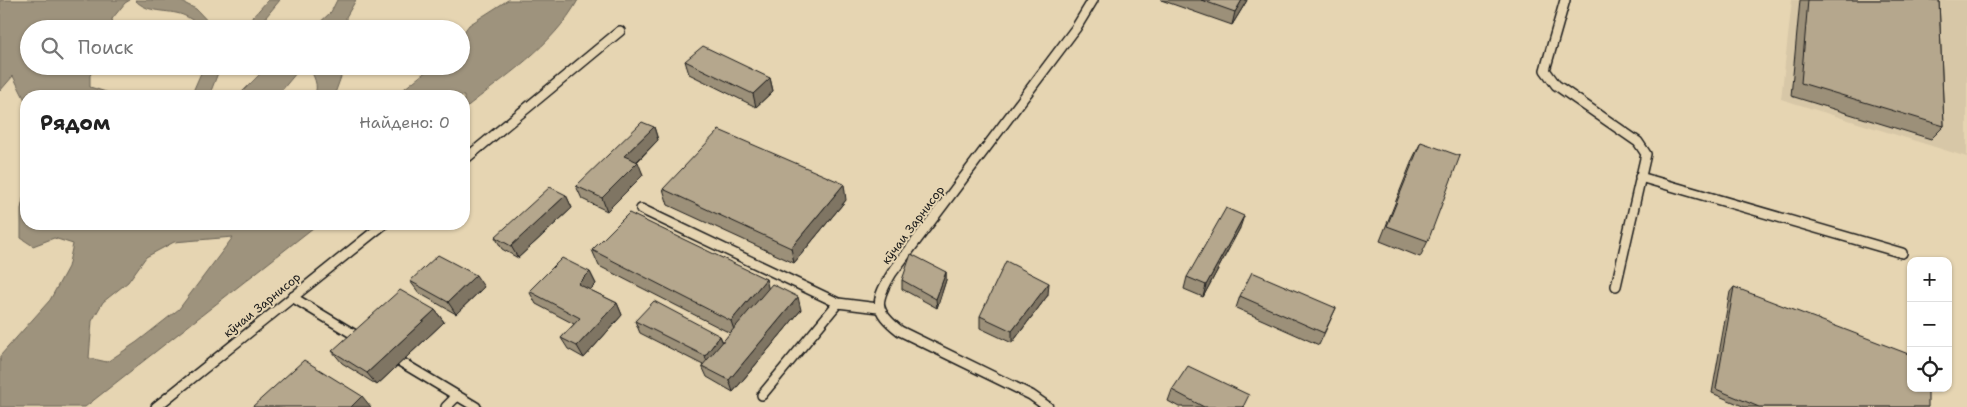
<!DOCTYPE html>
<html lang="ru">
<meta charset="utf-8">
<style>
:root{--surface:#fff;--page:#f6f6f6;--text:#222;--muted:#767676;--line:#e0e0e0}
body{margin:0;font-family:"Shantell Sans",sans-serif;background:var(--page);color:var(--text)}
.controls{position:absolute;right:15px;bottom:15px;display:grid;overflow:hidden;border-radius:10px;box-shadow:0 1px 4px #0004}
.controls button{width:45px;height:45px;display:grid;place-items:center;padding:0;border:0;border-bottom:1px solid var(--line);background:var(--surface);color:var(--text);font:25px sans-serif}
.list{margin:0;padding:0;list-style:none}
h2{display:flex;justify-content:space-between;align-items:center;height:65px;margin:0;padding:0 20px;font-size:21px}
h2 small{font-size:16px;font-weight:400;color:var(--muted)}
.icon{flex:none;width:28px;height:28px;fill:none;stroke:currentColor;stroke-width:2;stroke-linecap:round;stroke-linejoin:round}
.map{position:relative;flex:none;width:1967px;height:407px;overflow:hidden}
.search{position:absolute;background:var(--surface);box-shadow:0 1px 4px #0004;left:20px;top:20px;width:450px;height:55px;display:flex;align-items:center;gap:12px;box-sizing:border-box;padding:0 18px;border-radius:28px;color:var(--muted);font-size:19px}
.panel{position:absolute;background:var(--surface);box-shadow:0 1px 4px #0004;left:20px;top:90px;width:450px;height:140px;border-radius:20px}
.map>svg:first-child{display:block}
.built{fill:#d7c7a7}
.water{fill:#9e937d;stroke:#6a6356;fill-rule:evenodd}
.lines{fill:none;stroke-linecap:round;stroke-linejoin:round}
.service-casing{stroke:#1c1c1c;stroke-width:12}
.service{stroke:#e6d5b2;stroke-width:9}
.wall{fill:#9c9079;stroke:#1c1c1c}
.shaded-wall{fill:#7f7563;stroke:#1c1c1c}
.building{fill:#b5a78d;stroke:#1c1c1c}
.labels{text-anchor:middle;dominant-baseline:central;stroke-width:4;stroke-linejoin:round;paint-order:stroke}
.street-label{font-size:12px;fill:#1c1c1c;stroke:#e6d5b2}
</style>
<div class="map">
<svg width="1967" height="407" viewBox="0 0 1967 407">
<rect width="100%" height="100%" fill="#e6d5b2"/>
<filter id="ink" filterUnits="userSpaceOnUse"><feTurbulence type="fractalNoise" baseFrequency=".02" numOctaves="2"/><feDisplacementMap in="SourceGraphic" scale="10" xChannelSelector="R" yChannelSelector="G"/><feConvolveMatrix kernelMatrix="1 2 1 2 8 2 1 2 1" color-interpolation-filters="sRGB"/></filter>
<g filter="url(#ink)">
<polygon class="built" points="1792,0 1967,0 1967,157 1781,99"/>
<g class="water">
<polygon points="0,0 130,0 125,3 112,19 114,29 29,29 29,66 99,66 90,75 90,87 119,96 73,96 67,94 66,96 26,96 26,102 13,76 0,91"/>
<path d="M135 0H178L196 9 215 29C201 29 195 20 183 15 167 9 148 14 135 0Z"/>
<polygon points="268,0 280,0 256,29 242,29"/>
<polygon points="337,0 356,0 346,17 347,29 313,29 331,12"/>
<path d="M508 0H578C553 46 504 77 464 109V96H395L433 66H461V36L469 25Z"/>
<polygon points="204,66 223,66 218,73 209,96 191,96"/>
<polygon points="268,66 302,66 277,96 238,96"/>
<path d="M309 66H345L334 96H314C320 85 313 76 309 66Z"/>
<path d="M26 184V224H318L85 407H0V356L50 300 68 267 73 244 54 238 33 246 21 238V209ZM233 237 179 309 137 342 107 362 89 358 92 321 103 302 128 282 146 257 174 242Z"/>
</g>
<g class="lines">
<g class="service-casing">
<g id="service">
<polyline points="1565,0 1545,70 1556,85 1638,142 1646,154 1616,286"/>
<polyline points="464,160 620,31"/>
<polyline points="1640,177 1902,253"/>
<polyline points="641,209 838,303 878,308"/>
<polyline points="292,297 360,338"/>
<polyline points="391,356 476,407"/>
<polyline points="762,395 838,303"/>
<polyline points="156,407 384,224"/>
<polyline points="446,407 457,396"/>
<path d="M1048 407 1031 395 900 331C873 310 875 301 892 273L1076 28 1093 0"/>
</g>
</g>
<use href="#service" class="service"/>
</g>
<g class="wall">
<polygon points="1161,0 1247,0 1246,2 1232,25"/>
<polygon points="1800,0 1939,0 1944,126 1931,139 1791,96"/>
<polygon points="685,61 770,78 773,91 756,107 689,74"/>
<polygon points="654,127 658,140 637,162 643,175 607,211 582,199 576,186"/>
<polygon points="1421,142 1428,241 1420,257 1380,241 1413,158"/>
<polygon points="663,189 846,200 794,263 668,205"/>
<polygon points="566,195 572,208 518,258 502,249 495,237"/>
<polygon points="1240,228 1203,297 1184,289 1187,277"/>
<polygon points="592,250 766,279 768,289 801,310 733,392 707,377 702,366 703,365 640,333 635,321 720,336 723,342 730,333 599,266"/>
<polygon points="590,272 596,284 590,290 617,303 622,315 584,358 568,349 561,338 574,324 536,304 529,291"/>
<polygon points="946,272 946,280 937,308 902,289 902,280"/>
<polygon points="410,281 484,287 456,314 419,293"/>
<polygon points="1734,287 1928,407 1745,407 1712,393 1730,292"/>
<polygon points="1048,295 1012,343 980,328 980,316"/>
<polygon points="1240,296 1336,308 1319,345 1236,308"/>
<polygon points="435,310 444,322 377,385 342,363 332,351"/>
<polygon points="1172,390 1245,407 1179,407 1168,401"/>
</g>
<g class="shaded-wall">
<polygon points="1242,0 1247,0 1246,2 1232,25 1235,12"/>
<polygon points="770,78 773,91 756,107 753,94"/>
<polygon points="654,127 658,140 629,169 624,156"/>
<polygon points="638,162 643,175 607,211 602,198"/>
<polygon points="844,184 846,200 794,263 791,248"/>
<polygon points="566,195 572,208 518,258 511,246"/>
<polygon points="1244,216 1240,228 1203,297 1206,285"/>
<polygon points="590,272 596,284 584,296 578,284"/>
<polygon points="946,272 946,280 937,308 936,299"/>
<polygon points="476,275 484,287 456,314 448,302"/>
<polygon points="766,279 770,295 736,336 731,321"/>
<polygon points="1049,283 1048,295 1012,343 1012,331"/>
<polygon points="798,297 801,310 733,392 729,380"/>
<polygon points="617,303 622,315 584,358 577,346"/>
<polygon points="435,310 444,322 377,385 367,373"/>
<polygon points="720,336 725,348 709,368 705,356"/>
<polygon points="362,396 371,407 351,407"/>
</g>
<g class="building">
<polygon points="1201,0 1242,0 1235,12"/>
<polygon points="1808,0 1939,0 1944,126 1801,83"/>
<polygon points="703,46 770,78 753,94 685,61"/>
<polygon points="642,122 654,127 624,156 638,162 602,198 576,186"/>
<polygon points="719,130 844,184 791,248 663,189"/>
<polygon points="1421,142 1460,156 1428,241 1387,226"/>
<polygon points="550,187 566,195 511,246 495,237"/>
<polygon points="1226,208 1244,216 1206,285 1187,277"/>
<polygon points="629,213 766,279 731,321 592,250"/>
<polygon points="911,254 946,272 936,299 902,280"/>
<polygon points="438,255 476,275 448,302 410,281"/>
<polygon points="562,258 590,272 578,284 617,303 577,346 561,338 580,318 529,291"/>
<polygon points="1006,261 1049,283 1012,331 980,316"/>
<polygon points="1252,272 1336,308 1324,333 1240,296"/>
<polygon points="772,284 798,297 729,380 702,366"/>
<polygon points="1734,287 1911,355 1911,388 1928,388 1928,407 1759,407 1716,389"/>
<polygon points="400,290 435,310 367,373 332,351"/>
<polygon points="654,301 720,336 705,356 635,321"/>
<polygon points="304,360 362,396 351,407 252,407"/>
<polygon points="1188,366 1249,395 1243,407 1204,407 1172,390"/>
</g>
</g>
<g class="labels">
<g class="street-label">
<text transform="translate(913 225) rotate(-53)">кӯчаи Зарнисор</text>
<text transform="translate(262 305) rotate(-39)">кӯчаи Зарнисор</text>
</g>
</g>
</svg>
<div class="controls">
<button>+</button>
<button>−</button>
<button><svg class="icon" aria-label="locate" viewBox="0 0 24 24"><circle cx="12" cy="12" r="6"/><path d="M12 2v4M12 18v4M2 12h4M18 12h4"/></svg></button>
</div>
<div class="search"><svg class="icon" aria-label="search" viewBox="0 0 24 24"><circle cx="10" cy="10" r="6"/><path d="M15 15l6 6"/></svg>Поиск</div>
<section class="panel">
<h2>Рядом<small>Найдено: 0</small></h2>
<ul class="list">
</ul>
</section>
</div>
